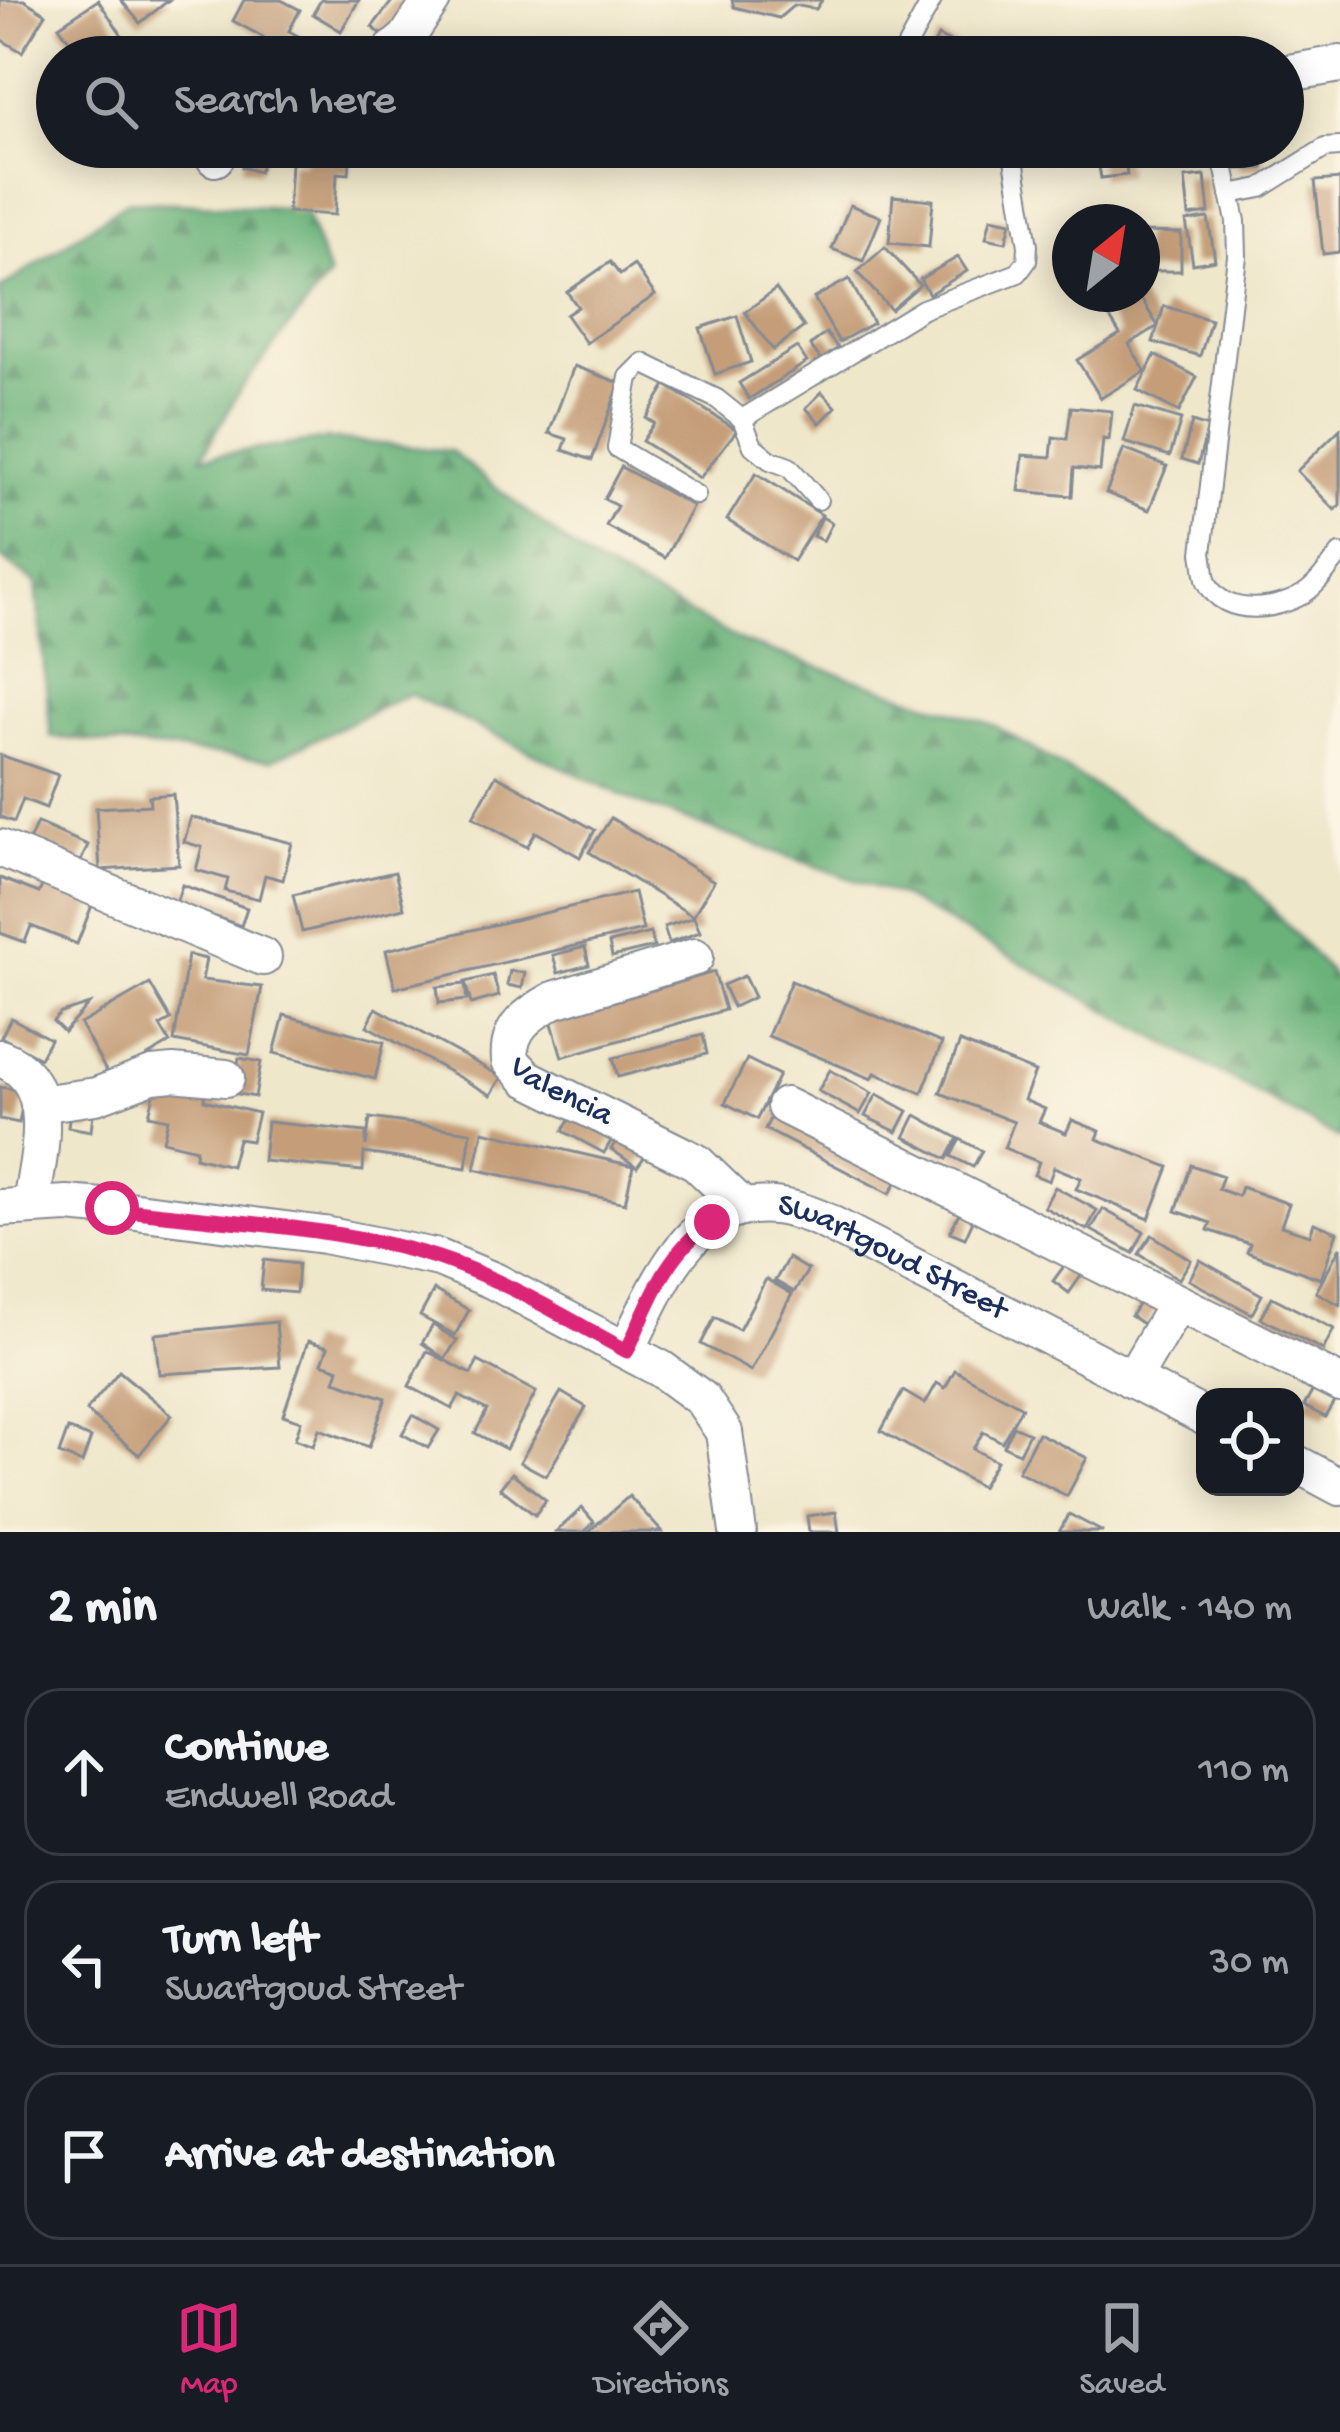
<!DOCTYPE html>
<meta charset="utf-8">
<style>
:root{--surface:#171b24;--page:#242831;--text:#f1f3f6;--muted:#9ea1a6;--line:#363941;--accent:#db2777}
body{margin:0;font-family:"Gochi Hand",sans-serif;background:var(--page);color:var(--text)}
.controls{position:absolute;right:36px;bottom:36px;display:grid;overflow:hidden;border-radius:24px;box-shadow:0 6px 30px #0003}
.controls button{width:108px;height:108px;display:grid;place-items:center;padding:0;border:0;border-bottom:3px solid var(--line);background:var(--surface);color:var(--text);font:60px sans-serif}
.compass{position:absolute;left:1052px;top:204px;width:108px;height:108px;border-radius:50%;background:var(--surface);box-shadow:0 6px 30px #0003;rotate:30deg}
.stop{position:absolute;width:36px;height:36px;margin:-27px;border:9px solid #db2777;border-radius:50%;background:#fff}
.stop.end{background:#db2777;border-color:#fff;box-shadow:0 3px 12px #0008}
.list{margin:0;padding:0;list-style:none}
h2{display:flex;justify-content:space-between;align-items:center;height:156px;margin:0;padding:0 48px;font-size:51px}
h2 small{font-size:39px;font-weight:400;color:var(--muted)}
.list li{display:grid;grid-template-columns:78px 1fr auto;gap:36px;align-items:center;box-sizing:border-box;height:168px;margin:0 24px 24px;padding:0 24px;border:3px solid var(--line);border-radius:36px}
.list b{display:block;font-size:45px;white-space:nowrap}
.list p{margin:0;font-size:39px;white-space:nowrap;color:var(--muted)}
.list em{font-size:39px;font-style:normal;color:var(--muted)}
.icon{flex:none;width:66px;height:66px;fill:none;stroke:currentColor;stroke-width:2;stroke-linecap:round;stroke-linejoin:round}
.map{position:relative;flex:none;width:1340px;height:1532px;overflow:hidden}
.search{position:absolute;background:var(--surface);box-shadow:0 6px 30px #0003;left:36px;right:36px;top:36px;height:132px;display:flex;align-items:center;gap:30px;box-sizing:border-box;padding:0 42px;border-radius:66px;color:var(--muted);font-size:45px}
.sheet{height:732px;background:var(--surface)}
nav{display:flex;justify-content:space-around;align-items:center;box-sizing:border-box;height:168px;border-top:3px solid var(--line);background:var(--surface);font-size:33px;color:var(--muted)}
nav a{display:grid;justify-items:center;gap:6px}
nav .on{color:var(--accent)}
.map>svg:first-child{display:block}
.forest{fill:url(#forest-firs);stroke:#42706c;stroke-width:3}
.building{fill:#c59e79}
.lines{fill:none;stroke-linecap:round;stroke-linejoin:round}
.lane-casing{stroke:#858b94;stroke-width:22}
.street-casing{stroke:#858b94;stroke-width:40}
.lane{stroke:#fff;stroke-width:18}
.street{stroke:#fff;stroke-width:36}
.route{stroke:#db2777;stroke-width:15}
.labels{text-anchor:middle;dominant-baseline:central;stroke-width:12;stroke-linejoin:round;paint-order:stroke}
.street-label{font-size:33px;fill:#1b2f5e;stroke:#fcf5e5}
</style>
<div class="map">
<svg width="1340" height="1532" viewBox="0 0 1340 1532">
<defs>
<pattern id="forest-firs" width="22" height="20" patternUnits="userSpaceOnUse" patternTransform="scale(3)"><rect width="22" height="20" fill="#6ab27a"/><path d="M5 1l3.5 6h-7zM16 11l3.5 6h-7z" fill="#569167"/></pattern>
</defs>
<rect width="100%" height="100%" fill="#fcf5e5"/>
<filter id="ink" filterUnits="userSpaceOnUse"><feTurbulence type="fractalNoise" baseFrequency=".00833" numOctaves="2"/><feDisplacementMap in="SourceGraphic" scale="24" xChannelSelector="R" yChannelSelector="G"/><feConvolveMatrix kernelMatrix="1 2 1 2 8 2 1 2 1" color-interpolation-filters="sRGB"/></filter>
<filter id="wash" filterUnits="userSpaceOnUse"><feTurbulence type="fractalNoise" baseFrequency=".004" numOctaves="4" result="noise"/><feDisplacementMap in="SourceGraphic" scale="48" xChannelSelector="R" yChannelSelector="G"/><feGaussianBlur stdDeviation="2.7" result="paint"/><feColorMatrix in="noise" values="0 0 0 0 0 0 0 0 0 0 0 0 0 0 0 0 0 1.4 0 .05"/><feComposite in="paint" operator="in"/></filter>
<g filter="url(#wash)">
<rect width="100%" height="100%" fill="#efe7ca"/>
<polygon class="forest" points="128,201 304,209 329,276 241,388 202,457 329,439 450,451 587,559 743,642 994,725 1247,881 1340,984 1340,1139 900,896 638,803 409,694 272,760 51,737 36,583 0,557 0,289"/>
<g id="blocks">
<g class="building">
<polygon points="0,0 24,0 46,14 22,52 0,39"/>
<polygon points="98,0 128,44 116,52 120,57 81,57 59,26"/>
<polygon points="121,0 169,0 140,23"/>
<polygon points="244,0 281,0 300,10 289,31 318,47 312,57 252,57 263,37 233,21"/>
<polygon points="321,0 359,0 341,31 313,14"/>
<polygon points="393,0 422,0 389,40 372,27"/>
<polygon points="732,0 822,0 816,9 794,5 779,18 734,7"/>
<polygon points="938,36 960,47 954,57 930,52"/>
<polygon points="432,40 447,50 442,57 420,57"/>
<polygon points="158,44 207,51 207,57 156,57"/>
<polygon points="248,147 267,150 259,172 242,167"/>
<polygon points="305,147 351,147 349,174 337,173 335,215 288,212 291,163 304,163"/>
<polygon points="1236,147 1262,147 1263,168 1238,169"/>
<polygon points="1124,151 1127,175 1101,178 1097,155"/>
<polygon points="1205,176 1209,213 1189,216 1185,178"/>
<polygon points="1340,179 1340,252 1323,254 1315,181"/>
<polygon points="893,196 933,200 929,247 889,243"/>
<polygon points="850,205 881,217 863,261 832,249"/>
<polygon points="991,218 1011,222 1006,242 986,238"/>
<polygon points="1208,218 1215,260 1193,264 1186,221"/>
<polygon points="1142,232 1181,233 1181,271 1142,271"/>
<polygon points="885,247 920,285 891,310 857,272"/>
<polygon points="958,257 967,271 929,294 920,279"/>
<polygon points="610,262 620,275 634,265 655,295 586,343 566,315 578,307 567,292"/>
<polygon points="849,279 873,323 839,342 814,298"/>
<polygon points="776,289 804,327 773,350 745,312"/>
<polygon points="1113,294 1138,294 1158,326 1129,344 1145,371 1101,398 1077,360 1120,334 1100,302"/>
<polygon points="1164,306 1211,320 1200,356 1153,342"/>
<polygon points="737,316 751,362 715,374 700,328"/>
<polygon points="826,333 838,348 821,360 810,345"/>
<polygon points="797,347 807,362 749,399 739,383"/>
<polygon points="1155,355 1197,377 1179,412 1137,390"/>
<polygon points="574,366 620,383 592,460 563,450 567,439 549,433"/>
<polygon points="666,385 737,430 700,478 642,441 654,423 646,418"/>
<polygon points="822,392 836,407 820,423 806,408"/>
<polygon points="1135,406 1181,420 1170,456 1124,442"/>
<polygon points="1071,407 1112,411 1109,440 1103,439 1100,471 1074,468 1072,496 1019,491 1023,455 1051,457 1053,437 1067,439"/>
<polygon points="1192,422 1208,427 1198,464 1182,459"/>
<polygon points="1340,429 1340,505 1335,510 1297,471"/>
<polygon points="1124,449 1167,466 1149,510 1106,493"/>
<polygon points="621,467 693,506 665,558 606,526 617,506 604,499"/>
<polygon points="756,473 822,515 793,561 727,520"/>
<polygon points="822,517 832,523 823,541 813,536"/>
<polygon points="0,755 58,775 46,808 23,799 14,822 0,817"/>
<polygon points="496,775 595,830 580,857 536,832 527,847 473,817"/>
<polygon points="173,794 179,865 100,870 96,808 150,805 149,796"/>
<polygon points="191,817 292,843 283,880 265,875 259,899 225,891 228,879 196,870 202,847 184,842"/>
<polygon points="611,818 714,881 693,916 589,852"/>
<polygon points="37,823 88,845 80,863 29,841"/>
<polygon points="395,872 404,908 302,932 293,895"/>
<polygon points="0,878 39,893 44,881 94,900 77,944 31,926 25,942 0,933"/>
<polygon points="182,885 247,908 241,926 176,903"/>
<polygon points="634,892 643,930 395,988 386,950"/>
<polygon points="694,917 700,932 669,943 664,927"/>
<polygon points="650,933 654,947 612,957 609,943"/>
<polygon points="585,947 589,965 558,973 553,955"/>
<polygon points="188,955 206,959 202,980 262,987 249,1055 174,1041"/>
<polygon points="510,971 525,973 522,988 507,985"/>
<polygon points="714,972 725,1010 562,1057 551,1020"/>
<polygon points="493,975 499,996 471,1004 465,982"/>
<polygon points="744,976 754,997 733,1007 723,985"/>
<polygon points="791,981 942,1043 922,1093 875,1073 872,1079 768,1036"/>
<polygon points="150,984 171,1020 160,1026 170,1043 110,1078 80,1024"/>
<polygon points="465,984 467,1000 439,1003 437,987"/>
<polygon points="89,1004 64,1032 53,1021 61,1013"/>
<polygon points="376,1008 502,1077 491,1095 367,1026"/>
<polygon points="284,1015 384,1042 375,1079 274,1053"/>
<polygon points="11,1018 50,1039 40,1058 1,1037"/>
<polygon points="703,1035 707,1054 618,1077 613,1058"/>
<polygon points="960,1042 1035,1072 1024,1100 1045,1109 1039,1122 1066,1133 1072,1120 1100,1131 1097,1139 1169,1167 1149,1219 1076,1189 1081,1178 1054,1167 1049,1181 1034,1175 1039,1162 1004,1148 1014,1122 940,1093"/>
<polygon points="239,1058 261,1062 255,1097 233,1093"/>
<polygon points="747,1059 779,1075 757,1119 725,1103"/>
<polygon points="830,1070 872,1093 860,1114 818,1091"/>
<polygon points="157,1083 205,1094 204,1100 258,1113 251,1141 238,1139 231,1166 195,1157 196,1149 163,1141 168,1119 149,1115"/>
<polygon points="0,1087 25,1091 19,1123 0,1119"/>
<polygon points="877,1094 908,1111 897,1132 865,1116"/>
<polygon points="775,1108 901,1173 890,1194 765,1129"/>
<polygon points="70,1111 93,1114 91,1131 68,1127"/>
<polygon points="573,1113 614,1136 604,1153 563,1131"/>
<polygon points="916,1115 958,1138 947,1159 905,1137"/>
<polygon points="370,1118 471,1132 466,1168 364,1153 363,1171 263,1161 267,1122 366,1132 366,1146"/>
<polygon points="483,1131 633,1166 625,1203 475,1169"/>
<polygon points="622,1133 648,1152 637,1167 611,1149"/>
<polygon points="960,1139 982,1151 973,1167 951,1156"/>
<polygon points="1191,1165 1223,1176 1218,1189 1238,1196 1241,1187 1289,1204 1281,1226 1310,1235 1314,1223 1337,1232 1321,1279 1247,1252 1250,1244 1208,1230 1211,1223 1176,1211"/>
<polygon points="1055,1187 1097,1210 1087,1230 1044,1207"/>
<polygon points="1103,1209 1144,1232 1133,1253 1091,1230"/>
<polygon points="960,1211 974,1218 965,1238 950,1232"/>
<polygon points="1152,1235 1191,1260 1179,1279 1139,1254"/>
<polygon points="1340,1247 1340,1305 1316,1292"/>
<polygon points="788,1258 808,1270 794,1292 775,1281"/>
<polygon points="264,1260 298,1264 296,1293 261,1290"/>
<polygon points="1200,1260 1262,1295 1252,1314 1189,1280"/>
<polygon points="1067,1262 1083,1273 1069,1293 1053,1281"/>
<polygon points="766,1279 792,1294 751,1371 701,1344 715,1317 739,1330"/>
<polygon points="434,1290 469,1310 455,1335 420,1316"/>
<polygon points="1272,1297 1334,1329 1323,1350 1261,1318"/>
<polygon points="1141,1300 1156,1309 1146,1326 1131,1316"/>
<polygon points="276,1322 280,1367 159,1374 155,1334"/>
<polygon points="433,1325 457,1340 445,1359 422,1343"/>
<polygon points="308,1341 328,1347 322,1363 339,1369 335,1381 386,1398 369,1447 319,1429 313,1446 295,1439 301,1421 283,1415"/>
<polygon points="427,1351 471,1374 478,1361 536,1392 506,1449 475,1433 487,1410 459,1396 452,1409 409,1386"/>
<polygon points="955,1370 1022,1407 1002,1442 983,1432 973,1449 996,1461 981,1487 881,1431 903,1391 925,1404 937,1383 945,1388"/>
<polygon points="119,1371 172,1415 139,1455 86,1411"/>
<polygon points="1316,1385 1337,1397 1325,1417 1304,1406"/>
<polygon points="561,1392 586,1407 546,1476 520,1462"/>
<polygon points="413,1415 439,1430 428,1448 402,1434"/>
<polygon points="1013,1426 1029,1433 1019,1453 1004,1446"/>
<polygon points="68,1429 91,1438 82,1463 59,1454"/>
<polygon points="1038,1433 1087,1458 1067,1496 1018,1471"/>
<polygon points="512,1473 546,1500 535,1515 500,1488"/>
<polygon points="629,1496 662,1532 588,1532"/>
<polygon points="582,1508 594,1522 584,1532 556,1532"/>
<polygon points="836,1512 839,1532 809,1532 807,1516"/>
<polygon points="1069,1514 1103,1532 1059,1532"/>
</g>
</g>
</g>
<g filter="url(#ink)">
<use href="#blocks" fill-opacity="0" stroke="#858b94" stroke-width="3"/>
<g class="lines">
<g class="lane-casing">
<g id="lane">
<polyline points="901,57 932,0"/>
<path d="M1220 147 1236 221 1237 256 1202 553C1204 562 1204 574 1207 582 1223 619 1283 611 1309 590 1321 581 1330 566 1340 554"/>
<polyline points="1230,194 1261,188 1325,148 1340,147"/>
<polyline points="742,419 923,309 1018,273 1027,261 1028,246 1012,147"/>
<polyline points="696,495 617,448 629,377 643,363 717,399 742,419 753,446 770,460 789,467 818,500"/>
</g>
</g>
<g class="street-casing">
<g id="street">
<polyline points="384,57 406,39 432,0"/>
<polyline points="1283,74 1340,64"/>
<polyline points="215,158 223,147"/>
<polyline points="0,848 263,957"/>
<path id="s1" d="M695 957 554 1000C528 1014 507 1028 510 1060L527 1078 696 1162 742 1206"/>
<path d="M0 1058C61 1080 38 1155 31 1205"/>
<polyline points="39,1104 96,1096 152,1075 173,1073 226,1078"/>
<polyline points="785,1106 1340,1384"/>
<polyline points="0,1208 67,1204 113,1208 324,1235 439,1258 494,1281 661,1369 702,1399 724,1432 738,1532"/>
<path id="s2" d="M627 1350C668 1261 709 1168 825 1221L1205 1417"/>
<polyline points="1132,1380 1177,1303"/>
<polyline points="1295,1463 1340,1487"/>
</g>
</g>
<use href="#lane" class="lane"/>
<use href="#street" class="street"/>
</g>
</g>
<g class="lines" filter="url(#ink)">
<path class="route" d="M112 1208C219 1222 335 1225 438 1258 504 1279 566 1318 627 1351 649 1303 666 1252 712 1222"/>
</g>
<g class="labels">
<g class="street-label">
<text stroke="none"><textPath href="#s1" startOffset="288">Valencia</textPath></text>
<text stroke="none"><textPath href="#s2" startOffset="351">Swartgoud Street</textPath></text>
</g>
</g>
</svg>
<div class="controls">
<button><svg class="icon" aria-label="locate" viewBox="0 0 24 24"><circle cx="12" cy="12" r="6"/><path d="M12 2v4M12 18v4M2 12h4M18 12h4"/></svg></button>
</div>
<svg class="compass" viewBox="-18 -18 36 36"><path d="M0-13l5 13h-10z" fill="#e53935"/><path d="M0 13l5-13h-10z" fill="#9ea1a6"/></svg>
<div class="stop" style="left:112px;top:1208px"></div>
<div class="stop end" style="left:712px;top:1222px"></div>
<div class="search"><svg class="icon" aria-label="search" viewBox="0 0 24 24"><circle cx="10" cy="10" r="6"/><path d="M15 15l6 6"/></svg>Search here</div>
</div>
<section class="sheet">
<h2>2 min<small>Walk · 140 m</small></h2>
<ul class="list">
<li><svg class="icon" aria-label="ahead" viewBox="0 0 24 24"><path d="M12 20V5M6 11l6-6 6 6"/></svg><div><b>Continue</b><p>Endwell Road</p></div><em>110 m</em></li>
<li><svg class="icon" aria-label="left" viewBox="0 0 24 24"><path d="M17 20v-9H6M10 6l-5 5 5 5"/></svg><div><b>Turn left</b><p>Swartgoud Street</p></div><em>30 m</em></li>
<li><svg class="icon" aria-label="arrive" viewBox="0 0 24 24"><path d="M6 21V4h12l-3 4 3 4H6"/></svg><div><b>Arrive at destination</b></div></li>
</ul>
</section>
<nav>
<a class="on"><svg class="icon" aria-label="map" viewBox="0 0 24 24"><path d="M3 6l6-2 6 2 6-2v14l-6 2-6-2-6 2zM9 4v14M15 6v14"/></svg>Map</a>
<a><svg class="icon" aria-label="directions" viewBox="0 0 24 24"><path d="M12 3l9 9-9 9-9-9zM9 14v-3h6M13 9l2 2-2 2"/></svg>Directions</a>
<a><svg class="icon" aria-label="saved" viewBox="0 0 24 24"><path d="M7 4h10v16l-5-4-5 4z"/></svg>Saved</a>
</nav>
